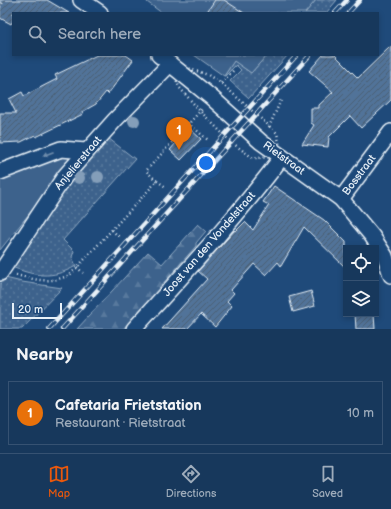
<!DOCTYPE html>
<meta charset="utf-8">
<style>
:root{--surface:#17385c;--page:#244365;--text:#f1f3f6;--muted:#9eacbb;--line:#365272;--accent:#ea580c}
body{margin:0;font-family:"Balsamiq Sans",sans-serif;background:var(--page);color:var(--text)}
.controls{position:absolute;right:12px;bottom:12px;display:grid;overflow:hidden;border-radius:0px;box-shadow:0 2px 6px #0003}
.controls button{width:36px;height:36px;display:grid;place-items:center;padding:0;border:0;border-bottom:1px solid var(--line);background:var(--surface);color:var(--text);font:20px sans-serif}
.scale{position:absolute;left:12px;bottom:10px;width:50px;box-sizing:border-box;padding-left:4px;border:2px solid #e8f1f8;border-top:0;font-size:11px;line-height:14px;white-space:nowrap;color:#e8f1f8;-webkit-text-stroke:3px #1f4a7a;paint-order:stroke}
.you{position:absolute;left:206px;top:163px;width:14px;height:14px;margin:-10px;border:3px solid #fff;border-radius:50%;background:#1a73e8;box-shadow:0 0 0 6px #1a73e833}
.badge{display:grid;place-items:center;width:26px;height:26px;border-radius:50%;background:var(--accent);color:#fff;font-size:13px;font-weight:700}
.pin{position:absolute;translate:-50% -33px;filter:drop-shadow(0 1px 2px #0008)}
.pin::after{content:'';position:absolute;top:21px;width:14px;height:12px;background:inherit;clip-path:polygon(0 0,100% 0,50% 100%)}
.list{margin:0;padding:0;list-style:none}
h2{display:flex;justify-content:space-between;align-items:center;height:52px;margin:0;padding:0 16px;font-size:17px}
h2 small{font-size:13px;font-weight:400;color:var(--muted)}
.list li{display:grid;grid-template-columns:26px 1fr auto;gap:12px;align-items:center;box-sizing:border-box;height:64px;margin:0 8px 8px;padding:0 8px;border:1px solid var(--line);border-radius:0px}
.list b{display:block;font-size:15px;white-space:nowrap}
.list p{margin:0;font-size:13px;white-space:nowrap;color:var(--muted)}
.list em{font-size:13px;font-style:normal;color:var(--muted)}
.icon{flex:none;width:22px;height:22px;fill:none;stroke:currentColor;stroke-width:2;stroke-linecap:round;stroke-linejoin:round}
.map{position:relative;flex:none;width:391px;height:329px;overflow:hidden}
.search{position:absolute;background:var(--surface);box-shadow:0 2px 6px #0003;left:12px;right:12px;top:12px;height:44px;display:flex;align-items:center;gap:10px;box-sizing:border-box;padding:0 14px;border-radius:0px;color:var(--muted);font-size:15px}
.sheet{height:124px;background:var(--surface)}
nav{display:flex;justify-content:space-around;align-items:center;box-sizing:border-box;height:56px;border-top:1px solid var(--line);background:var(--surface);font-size:11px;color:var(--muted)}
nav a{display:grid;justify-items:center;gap:2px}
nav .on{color:var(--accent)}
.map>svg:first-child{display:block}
.grass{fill:url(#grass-dots);stroke:#92aac2}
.forest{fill:url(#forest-firs);stroke:#92aac2}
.park{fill:#3c628c;stroke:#92aac2}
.building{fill:url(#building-hatch);stroke:#e8f1f8}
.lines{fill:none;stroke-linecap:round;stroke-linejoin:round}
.minor-casing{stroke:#e8f1f8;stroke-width:18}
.path{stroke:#e8f1f8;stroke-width:2.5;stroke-dasharray:1 3;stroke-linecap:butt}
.minor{stroke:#1f4a7a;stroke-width:15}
.rail-casing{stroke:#e8f1f8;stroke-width:4.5}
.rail{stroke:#1f4a7a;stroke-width:3;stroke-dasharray:9;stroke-linecap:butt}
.tree{fill:#849eb9}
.oneway{fill:#6f8dac}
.labels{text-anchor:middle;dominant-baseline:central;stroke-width:4;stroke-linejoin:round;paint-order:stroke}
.street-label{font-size:11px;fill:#e8f1f8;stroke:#1f4a7a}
</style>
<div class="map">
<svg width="391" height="329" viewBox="0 0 391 329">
<defs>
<pattern id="grass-dots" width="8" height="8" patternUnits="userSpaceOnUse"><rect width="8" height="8" fill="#3c628c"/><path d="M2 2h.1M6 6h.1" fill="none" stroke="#58799d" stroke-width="1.8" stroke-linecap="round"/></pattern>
<pattern id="forest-firs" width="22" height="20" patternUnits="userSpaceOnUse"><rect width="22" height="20" fill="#3c628c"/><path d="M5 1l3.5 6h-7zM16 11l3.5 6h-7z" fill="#58799d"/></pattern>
<pattern id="building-hatch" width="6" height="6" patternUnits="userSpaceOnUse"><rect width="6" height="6" fill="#517399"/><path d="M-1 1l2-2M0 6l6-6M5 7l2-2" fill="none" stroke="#4c5e72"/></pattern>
</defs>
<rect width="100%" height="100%" fill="#1f4a7a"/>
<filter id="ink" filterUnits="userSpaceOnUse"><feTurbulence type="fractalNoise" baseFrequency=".025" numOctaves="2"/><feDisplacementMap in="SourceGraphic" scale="8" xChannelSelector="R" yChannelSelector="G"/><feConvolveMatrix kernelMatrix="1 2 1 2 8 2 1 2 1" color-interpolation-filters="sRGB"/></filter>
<g filter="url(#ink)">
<g class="grass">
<polygon points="316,0 337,0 326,13 305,13"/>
<polygon points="267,55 288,55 249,98 230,81 241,70 236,65 225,76 224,76 234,61 251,73"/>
<path d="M108 138 135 159 63 240 74 251 72 257 76 266C51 280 35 276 9 266L58 195Z"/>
<polygon points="5,278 22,282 62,288 22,329 0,329 0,284"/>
</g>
<polygon class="forest" points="198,224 206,231 196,243 196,246 123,329 77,329 148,252 162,264"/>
<g class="park">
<polygon points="147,0 316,0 305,13 162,13 147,2"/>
<polygon points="194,55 267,55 251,73 234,61 224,76"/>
<polygon points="78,153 0,250 0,176"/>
</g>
<g class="building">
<polygon points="0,0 47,0 69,13 13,13 13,21 11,24 0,18"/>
<polygon points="215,0 224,0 244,13 206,13"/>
<polygon points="391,46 391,100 361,128 350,116 329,137 328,147 302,144 314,125 311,123 311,108 319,108 319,105 333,92 309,71 323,55 335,55 358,78"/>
<polygon points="97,55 126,55 133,60 108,94 106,92 96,104 82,112 83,114 36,137 35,135 21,142 0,143 0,113 16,113 9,99 22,92 24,96 57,79 55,75"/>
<polygon points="189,128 201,139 181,160 170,150"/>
<polygon points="274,186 324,220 346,242 346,268 304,227 281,266 278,262 266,275 254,264 231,290 234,293 227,301 232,306 215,327 201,314 187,329 162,329 207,279 198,271 235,230 236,231 245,222 253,230 269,205 263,202"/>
<polygon points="311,291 315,306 293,312 289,297"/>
<polygon points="355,314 374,314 375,329 356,329"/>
</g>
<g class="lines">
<g class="minor-casing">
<g id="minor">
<polyline points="81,0 100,13"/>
<polyline points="159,55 212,98 261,142 341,199 372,236 385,256 391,275"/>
<polyline points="0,172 61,149 86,151"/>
<polyline points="341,199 391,132"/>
<polyline points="0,273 65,176 115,120 170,64"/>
<path d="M134 329C185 273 236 218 282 157"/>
</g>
</g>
<g class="path">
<polyline points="0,7 4,0"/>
<polygon points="170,64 188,68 208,75 221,83 277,133 282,157 253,158 231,142 200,111 179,87"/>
<polyline points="221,83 234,70"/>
<polyline points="188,123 208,140"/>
<polyline points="269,127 281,100"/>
<polyline points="157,181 166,187"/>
<polyline points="112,230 119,237"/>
<polyline points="77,267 83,273"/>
<path d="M16 275C37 280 48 284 70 275L157 181 146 171 202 109"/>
</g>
<use href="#minor" class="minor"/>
<g class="rail-casing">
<g id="rail">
<polyline points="335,13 347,0"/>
<polyline points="348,13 360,0"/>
<polyline points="49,329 297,55"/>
<polyline points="62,329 310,55"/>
</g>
</g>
<use href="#rail" class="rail"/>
</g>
<g class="tree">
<circle cx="134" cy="121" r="6"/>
<circle cx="98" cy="177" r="6"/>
<circle cx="79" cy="178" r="6"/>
</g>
<defs><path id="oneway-solid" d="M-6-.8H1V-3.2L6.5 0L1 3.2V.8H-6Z"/></defs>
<use class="oneway" href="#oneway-solid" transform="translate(48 154) rotate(159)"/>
</g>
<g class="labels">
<g class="street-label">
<text transform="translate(284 158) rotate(36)">Rietstraat</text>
<text transform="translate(78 163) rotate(-50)">Anjelierstraat</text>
<text transform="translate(359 175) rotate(-53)">Bosstraat</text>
<text transform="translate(209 244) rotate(-49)">Joost van den Vondelstraat</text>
</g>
</g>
</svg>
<div class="controls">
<button><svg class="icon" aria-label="locate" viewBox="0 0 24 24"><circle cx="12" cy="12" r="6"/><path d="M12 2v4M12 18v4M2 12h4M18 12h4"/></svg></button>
<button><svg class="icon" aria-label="layers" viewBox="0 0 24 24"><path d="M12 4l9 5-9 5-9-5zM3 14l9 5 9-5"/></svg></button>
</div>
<div class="scale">20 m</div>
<div class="you"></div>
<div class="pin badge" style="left:179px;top:150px;background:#e8710a">1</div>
<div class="search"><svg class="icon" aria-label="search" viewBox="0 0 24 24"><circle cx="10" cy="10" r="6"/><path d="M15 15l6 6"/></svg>Search here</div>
</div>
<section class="sheet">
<h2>Nearby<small></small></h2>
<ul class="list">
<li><span class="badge" style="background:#e8710a">1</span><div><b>Cafetaria Frietstation</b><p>Restaurant · Rietstraat</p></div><em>10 m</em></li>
</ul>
</section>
<nav>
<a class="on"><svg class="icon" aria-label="map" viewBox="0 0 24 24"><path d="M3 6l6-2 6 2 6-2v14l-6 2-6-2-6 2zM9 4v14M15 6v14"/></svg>Map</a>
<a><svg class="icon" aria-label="directions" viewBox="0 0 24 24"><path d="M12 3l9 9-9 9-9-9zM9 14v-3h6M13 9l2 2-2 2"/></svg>Directions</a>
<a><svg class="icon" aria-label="saved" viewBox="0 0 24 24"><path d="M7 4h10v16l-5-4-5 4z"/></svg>Saved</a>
</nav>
